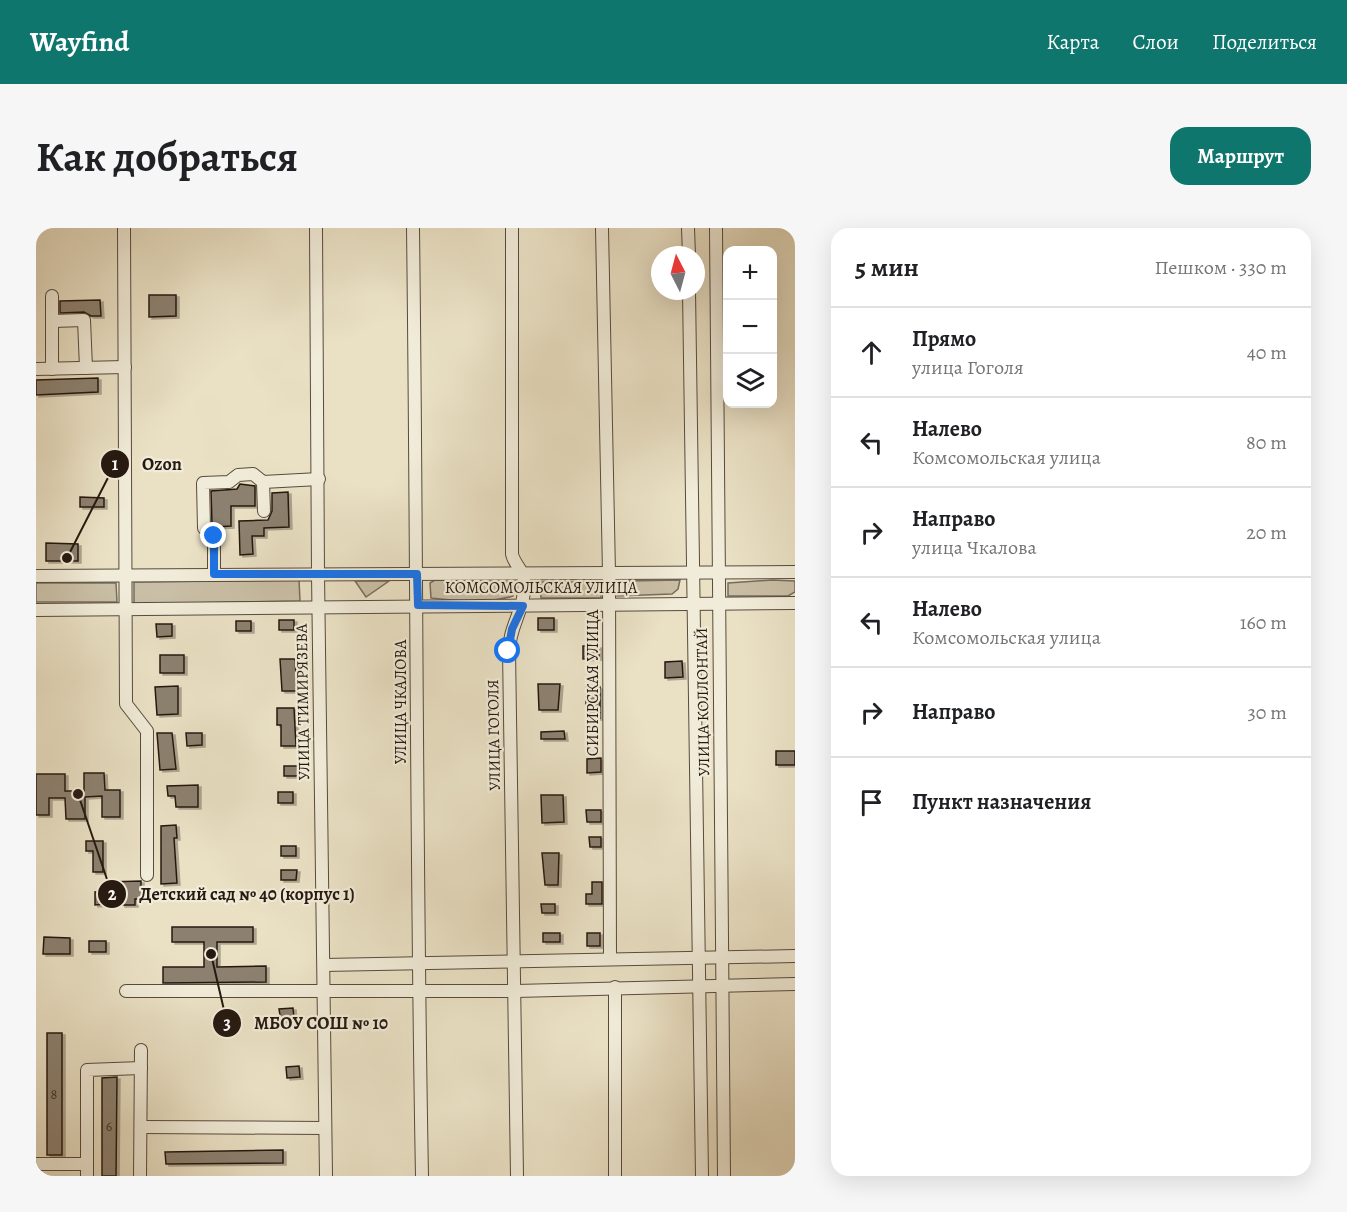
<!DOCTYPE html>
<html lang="ru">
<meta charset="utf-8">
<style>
:root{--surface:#fff;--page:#f6f6f6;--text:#202124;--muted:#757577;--line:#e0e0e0;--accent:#0f766e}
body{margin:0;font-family:Alegreya,serif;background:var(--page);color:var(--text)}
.controls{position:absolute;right:18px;top:18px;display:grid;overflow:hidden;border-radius:12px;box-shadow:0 6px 24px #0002}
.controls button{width:54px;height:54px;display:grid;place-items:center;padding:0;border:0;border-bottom:2px solid var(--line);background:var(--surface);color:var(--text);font:30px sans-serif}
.compass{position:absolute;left:615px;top:18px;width:54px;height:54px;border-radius:50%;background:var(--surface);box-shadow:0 6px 24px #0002;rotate:354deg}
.stop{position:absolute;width:18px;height:18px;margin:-14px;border:4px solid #1a73e8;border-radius:50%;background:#fff}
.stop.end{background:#1a73e8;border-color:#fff;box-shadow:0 2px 6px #0008}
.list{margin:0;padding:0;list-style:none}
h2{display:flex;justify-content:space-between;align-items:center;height:78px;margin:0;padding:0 24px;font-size:26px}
h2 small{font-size:20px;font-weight:400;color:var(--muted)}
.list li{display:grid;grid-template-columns:39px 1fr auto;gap:18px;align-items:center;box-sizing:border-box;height:90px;padding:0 24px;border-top:2px solid var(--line)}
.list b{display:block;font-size:22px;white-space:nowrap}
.list p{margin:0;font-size:20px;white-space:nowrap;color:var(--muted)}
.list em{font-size:20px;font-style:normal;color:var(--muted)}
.icon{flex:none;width:33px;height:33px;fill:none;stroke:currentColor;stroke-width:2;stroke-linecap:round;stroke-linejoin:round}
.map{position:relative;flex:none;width:759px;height:948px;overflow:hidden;border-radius:18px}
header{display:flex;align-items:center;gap:36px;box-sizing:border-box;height:84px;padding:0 30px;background:var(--accent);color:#fff}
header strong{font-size:28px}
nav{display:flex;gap:33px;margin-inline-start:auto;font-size:21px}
.intro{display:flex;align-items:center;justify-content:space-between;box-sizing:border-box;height:144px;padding:0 36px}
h1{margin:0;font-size:42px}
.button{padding:15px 27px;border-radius:18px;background:var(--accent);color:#fff;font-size:21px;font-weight:700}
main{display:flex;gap:36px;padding:0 36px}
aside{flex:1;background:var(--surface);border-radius:18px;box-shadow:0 6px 24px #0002}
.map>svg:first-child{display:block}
.green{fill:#c9bfa6;stroke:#786c5c;stroke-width:1.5}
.building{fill:#8c816f;stroke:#261911;stroke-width:1.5;filter:url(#shadow)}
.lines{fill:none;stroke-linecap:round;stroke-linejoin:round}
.minor-casing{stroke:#574b3e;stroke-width:14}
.minor{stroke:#f1ecd9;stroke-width:12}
.route{stroke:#1a73e8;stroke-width:8}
.labels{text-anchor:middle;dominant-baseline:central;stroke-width:4.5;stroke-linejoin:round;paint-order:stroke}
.number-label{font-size:14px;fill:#403328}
.street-label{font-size:16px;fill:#261911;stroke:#f1ecd9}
.leader{fill:none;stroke:#261911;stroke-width:2}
.callout-dot{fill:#261911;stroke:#f1ecd9;stroke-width:2}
.mark-label{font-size:18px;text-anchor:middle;font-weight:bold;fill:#fff}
.callout-label{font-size:18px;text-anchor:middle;font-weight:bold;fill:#261911;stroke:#f1ecd9;stroke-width:4.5;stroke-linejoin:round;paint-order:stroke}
</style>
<header>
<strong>Wayfind</strong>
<nav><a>Карта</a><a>Слои</a><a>Поделиться</a></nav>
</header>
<div class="intro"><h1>Как добраться</h1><a class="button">Маршрут</a></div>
<main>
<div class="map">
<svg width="759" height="948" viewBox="0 0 759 948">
<defs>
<filter id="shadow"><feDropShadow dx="3" dy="2" stdDeviation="0" flood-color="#0004"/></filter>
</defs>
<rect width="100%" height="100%" fill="#eae1c5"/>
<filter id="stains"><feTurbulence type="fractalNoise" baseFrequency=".00333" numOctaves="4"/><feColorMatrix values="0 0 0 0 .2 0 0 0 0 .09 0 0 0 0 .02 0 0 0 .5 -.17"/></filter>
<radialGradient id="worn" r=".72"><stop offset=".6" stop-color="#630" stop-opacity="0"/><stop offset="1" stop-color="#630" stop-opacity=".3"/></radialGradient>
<g class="green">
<polygon points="263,352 264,373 98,376 98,354"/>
<path d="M399 352 474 354 478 360 477 368C452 376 420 373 395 370L394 355Z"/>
<polygon points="644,352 642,361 636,366 581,368 582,356 591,353"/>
<polygon points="736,352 759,353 759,364 752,368 692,368 692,355"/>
<polygon points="319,353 353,353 330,369"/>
<polygon points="504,354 565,354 565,370 505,370"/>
<polygon points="0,355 80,355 81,374 0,374"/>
</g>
<g class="building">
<polygon points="113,67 140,67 140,88 113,89"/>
<polygon points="64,72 65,88 55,88 48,84 24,85 24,73"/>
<polygon points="62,150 62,164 0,167 0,152"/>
<polygon points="204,256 219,258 219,278 195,278 195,298 180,299 176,296 175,263 201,261"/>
<polygon points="252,264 253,299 228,300 228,308 216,308 217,326 204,327 203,293 232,292 236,283 236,265"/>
<polygon points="44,269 68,270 68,279 44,279"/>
<polygon points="10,315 42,316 42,333 10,333"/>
<rect x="502" y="390" width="16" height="12"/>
<rect x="243" y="392" width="15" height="10"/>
<rect x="200" y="393" width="15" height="10"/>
<polygon points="120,396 136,396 136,408 121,409"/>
<polygon points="547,418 563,418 563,430 547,431"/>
<rect x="124" y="427" width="24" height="18"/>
<polygon points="244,431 259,431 261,463 246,463"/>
<polygon points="646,433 647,449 629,450 629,434"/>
<polygon points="502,456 524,456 522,482 503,482"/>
<polygon points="142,458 142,486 121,487 119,459"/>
<polygon points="550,459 564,459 564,490 550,491"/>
<polygon points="241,480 258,480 260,518 245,518 245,497 241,497"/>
<polygon points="528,503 529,511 505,511 505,504"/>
<polygon points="121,505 136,505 140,541 124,542"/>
<polygon points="150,505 166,505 166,517 151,518"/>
<rect x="740" y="523" width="19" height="14"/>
<polygon points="565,530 565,544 551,545 551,531"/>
<rect x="248" y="538" width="15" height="10"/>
<polygon points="48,545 68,545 69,562 84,562 84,589 66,589 66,568 49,569 49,591 30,591 29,570 13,570 13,587 0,587 0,546 29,546 29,563 48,563"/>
<polygon points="162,557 162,579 140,579 139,568 132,568 131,558"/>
<rect x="242" y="564" width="15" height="11"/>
<polygon points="505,567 527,567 528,594 506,595"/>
<polygon points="550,582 565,582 565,594 551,594"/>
<polygon points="140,597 141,610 138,610 141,655 125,656 125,598"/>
<polygon points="553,609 565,609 565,619 554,619"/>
<polygon points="50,613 67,613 67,644 57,644 57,623 50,623"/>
<rect x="245" y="618" width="15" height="10"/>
<polygon points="506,625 523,625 522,657 509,657"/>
<polygon points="245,642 261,642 260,652 245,652"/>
<polygon points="105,653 105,671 99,671 99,677 86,677 86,672 70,672 70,676 59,677 59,664 72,663 72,654"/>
<polygon points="556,654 566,654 566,676 550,676 550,666 556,666"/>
<polygon points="505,676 519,676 519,685 506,685"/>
<polygon points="136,699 217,699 217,714 181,714 181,739 230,738 230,754 127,755 127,739 168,739 168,714 136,714"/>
<rect x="507" y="705" width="17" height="9"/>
<rect x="551" y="705" width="13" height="13"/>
<polygon points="8,709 34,710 34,726 7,726"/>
<rect x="53" y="713" width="17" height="11"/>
<polygon points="257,780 258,791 245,793 243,781"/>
<rect x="11" y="805" width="15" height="122"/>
<polygon points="263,838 264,849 251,850 250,839"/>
<polygon points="81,849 80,948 66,948 66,850"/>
<polygon points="247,922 247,935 130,936 129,924"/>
</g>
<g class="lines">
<g class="minor-casing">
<g id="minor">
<polyline points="88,0 90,476 111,503 111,647"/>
<polyline points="280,0 282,346 290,948"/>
<path d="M377 0C381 316 380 632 386 948"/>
<path d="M476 0V326C478 336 487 342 488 352 491 379 473 397 473 423L481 948"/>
<polyline points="566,0 573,345 574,730"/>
<polyline points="652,0 653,27"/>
<polyline points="680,0 688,948"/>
<polyline points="653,63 666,948"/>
<polyline points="17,93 48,92 50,140"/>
<polyline points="0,141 89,139"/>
<polyline points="16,141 16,68"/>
<polyline points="227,254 228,283"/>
<polyline points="178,346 178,308 168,300 167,255 193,254 202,247 217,246 227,254 283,251"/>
<polyline points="0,348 759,344"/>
<polyline points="0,382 759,375"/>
<polyline points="288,737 759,728"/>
<polyline points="579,759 579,948"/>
<polyline points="90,763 480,763 759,756"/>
<polyline points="105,899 289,900"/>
<polyline points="0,936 51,936"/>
<polyline points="51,948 51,842 105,840"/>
<polyline points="104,948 105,822"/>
</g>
</g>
<use href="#minor" class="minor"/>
</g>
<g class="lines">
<polyline class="route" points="178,308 178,346 381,346 382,377 487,378 476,401 472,423"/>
</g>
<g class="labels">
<g class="number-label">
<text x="18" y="866">8</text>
<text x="73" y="898">6</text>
</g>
<g class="street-label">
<text x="505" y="360">КОМСОМОЛЬСКАЯ УЛИЦА</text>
<text transform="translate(557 455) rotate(-90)">СИБИРСКАЯ УЛИЦА</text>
<text transform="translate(267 474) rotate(-91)">УЛИЦА ТИМИРЯЗЕВА</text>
<text transform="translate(365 474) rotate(-90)">УЛИЦА ЧКАЛОВА</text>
<text transform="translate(667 474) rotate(-91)">УЛИЦА КОЛЛОНТАЙ</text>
<text transform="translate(458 507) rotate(-91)">УЛИЦА ГОГОЛЯ</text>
</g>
</g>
<path class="leader" d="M31 330L79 236M42 566L76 666M175 726L191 795"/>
<g class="callout-dot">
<circle cx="31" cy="330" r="6"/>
<circle cx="42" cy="566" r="6"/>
<circle cx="175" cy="726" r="6"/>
<circle cx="79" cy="236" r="15"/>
<circle cx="76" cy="666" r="15"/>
<circle cx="191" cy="795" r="15"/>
</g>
<g class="mark-label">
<text x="79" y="242">1</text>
<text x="76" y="672">2</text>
<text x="191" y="801">3</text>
</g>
<g class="callout-label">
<text x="126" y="242">Ozon</text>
<text x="211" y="672">Детский сад № 40 (корпус 1)</text>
<text x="285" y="801">МБОУ СОШ № 10</text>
</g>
<rect width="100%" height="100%" filter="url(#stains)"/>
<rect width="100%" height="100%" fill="url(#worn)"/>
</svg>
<div class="controls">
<button>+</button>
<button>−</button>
<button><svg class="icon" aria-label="layers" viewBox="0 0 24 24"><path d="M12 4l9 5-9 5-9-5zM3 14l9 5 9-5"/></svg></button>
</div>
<svg class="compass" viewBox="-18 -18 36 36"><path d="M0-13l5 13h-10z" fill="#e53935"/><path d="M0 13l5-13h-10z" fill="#757577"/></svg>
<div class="stop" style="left:472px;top:423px"></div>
<div class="stop end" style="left:178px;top:308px"></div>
</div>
<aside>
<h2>5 мин<small>Пешком · 330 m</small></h2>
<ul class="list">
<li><svg class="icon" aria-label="ahead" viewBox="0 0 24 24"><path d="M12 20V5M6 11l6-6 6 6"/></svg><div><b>Прямо</b><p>улица Гоголя</p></div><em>40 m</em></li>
<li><svg class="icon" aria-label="left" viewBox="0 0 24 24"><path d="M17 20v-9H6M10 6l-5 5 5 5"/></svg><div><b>Налево</b><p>Комсомольская улица</p></div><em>80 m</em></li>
<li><svg class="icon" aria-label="right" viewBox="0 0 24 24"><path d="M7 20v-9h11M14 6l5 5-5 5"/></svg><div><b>Направо</b><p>улица Чкалова</p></div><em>20 m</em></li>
<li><svg class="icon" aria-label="left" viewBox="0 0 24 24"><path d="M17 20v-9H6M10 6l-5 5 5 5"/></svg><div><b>Налево</b><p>Комсомольская улица</p></div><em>160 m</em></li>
<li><svg class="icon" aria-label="right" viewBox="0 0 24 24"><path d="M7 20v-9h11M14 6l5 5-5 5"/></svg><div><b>Направо</b></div><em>30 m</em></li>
<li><svg class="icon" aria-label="arrive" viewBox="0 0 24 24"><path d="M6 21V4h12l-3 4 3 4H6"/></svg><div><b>Пункт назначения</b></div></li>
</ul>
</aside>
</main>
